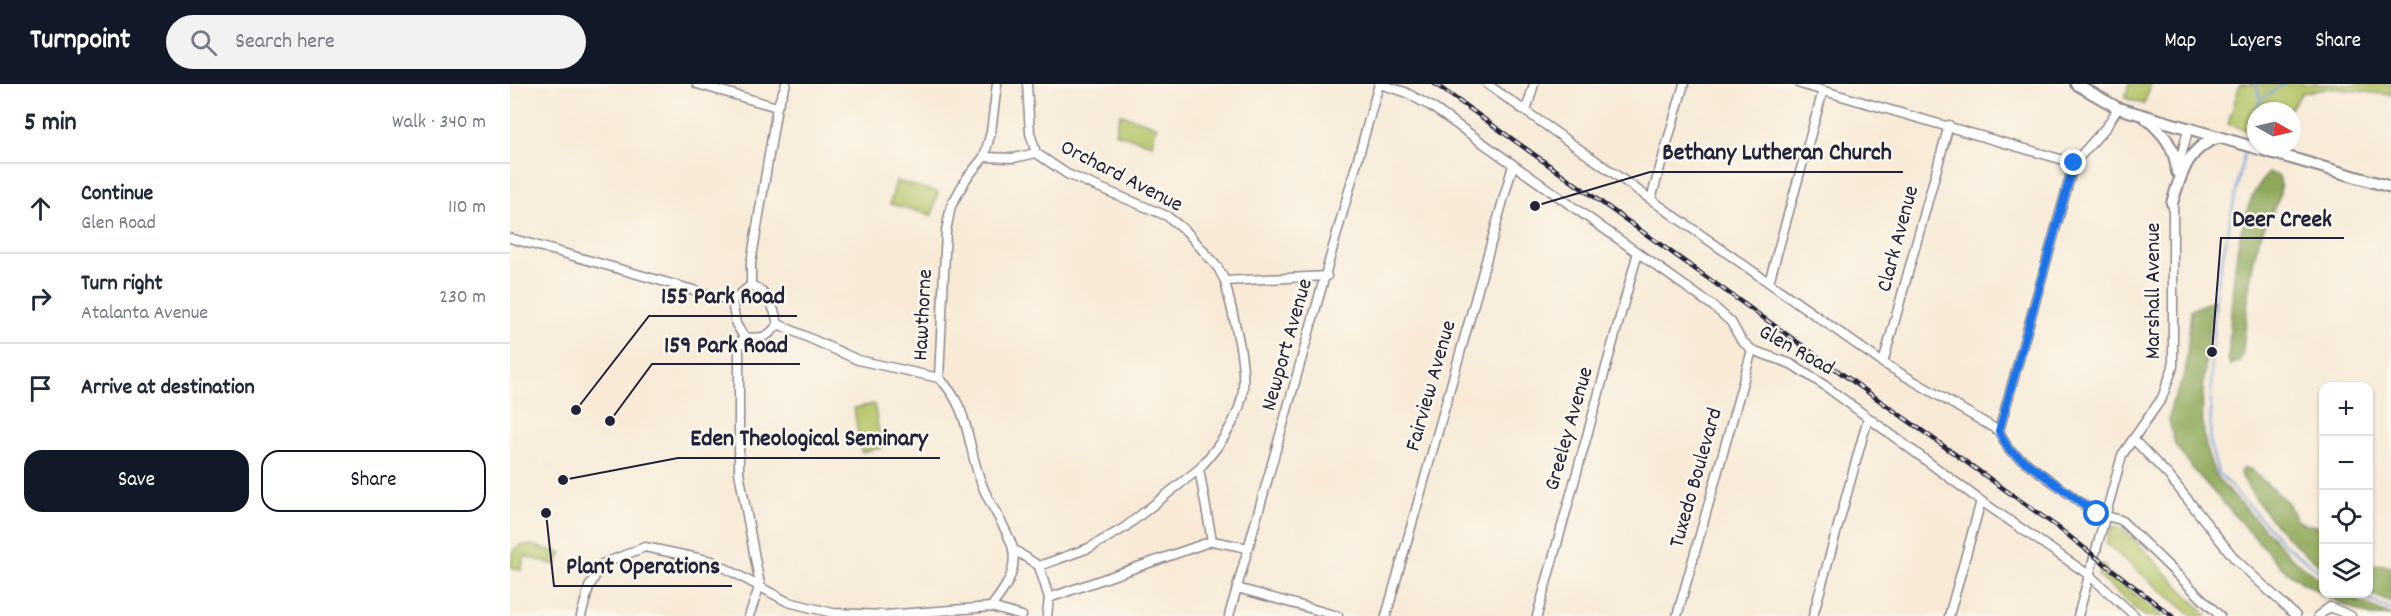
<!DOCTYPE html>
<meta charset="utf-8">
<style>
:root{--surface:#fff;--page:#f2f2f3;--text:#1f2937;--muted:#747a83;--line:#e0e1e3;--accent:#111827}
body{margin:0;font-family:Dekko,sans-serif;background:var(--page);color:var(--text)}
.controls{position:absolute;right:18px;bottom:18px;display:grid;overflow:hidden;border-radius:12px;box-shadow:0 2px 4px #0004}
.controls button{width:54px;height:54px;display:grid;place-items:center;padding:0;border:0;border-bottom:2px solid var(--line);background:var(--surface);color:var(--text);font:30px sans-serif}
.compass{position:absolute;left:1737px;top:18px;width:54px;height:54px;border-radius:50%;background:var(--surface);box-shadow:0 2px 4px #0004;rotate:98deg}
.stop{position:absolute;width:18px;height:18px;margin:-14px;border:4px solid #1a73e8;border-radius:50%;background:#fff}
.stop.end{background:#1a73e8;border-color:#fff;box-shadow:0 2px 6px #0008}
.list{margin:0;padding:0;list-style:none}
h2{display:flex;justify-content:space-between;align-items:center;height:78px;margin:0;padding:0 24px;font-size:26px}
h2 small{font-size:20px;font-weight:400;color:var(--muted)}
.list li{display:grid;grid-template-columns:39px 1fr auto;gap:18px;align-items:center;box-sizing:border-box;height:90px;padding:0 24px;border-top:2px solid var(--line)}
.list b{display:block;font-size:22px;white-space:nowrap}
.list p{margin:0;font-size:20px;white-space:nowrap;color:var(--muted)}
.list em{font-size:20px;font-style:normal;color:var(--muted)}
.actions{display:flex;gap:12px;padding:18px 24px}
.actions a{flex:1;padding:14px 0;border:2px solid var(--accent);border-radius:18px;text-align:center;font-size:21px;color:var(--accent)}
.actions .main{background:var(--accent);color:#fff}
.icon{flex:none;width:33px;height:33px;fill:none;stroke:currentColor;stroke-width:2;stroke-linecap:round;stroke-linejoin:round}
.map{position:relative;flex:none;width:1881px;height:532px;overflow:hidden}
header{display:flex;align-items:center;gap:36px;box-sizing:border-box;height:84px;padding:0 30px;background:var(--accent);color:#fff}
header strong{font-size:28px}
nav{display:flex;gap:33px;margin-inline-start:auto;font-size:21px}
.search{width:420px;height:54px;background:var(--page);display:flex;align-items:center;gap:15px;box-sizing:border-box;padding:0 21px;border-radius:33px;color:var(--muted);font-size:22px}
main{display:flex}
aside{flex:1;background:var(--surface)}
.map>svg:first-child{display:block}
.green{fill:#b3c264;stroke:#6a7250;stroke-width:1.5}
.forest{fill:#8ea85a;stroke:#58654a;stroke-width:1.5}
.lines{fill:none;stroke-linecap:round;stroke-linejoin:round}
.stream{stroke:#6c9ed7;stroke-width:2}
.minor-casing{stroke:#8d8689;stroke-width:11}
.major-casing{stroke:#8d8689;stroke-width:14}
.minor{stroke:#fff;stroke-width:8}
.major{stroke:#fff;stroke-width:10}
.rail-casing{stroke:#22223b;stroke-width:4.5}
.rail{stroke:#fbf7ec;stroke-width:2;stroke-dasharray:7;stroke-linecap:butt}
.route{stroke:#1a73e8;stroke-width:8}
.labels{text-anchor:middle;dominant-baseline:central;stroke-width:5;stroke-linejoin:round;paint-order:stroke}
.street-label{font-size:22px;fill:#22223b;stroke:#fbf7ec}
.leader{fill:none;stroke:#22223b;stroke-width:2}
.callout-dot{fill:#22223b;stroke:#fbf7ec;stroke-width:2}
.callout-label{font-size:24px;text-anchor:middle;font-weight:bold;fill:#22223b;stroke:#fbf7ec;stroke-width:5;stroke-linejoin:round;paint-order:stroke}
</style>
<header>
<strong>Turnpoint</strong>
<div class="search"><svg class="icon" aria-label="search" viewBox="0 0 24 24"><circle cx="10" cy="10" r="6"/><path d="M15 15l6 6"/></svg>Search here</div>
<nav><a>Map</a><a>Layers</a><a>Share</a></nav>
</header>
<main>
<aside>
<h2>5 min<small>Walk · 340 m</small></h2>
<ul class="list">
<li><svg class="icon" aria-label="ahead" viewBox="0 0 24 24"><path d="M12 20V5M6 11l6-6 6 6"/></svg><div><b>Continue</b><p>Glen Road</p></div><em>110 m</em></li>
<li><svg class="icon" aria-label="right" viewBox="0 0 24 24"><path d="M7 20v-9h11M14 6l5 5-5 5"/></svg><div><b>Turn right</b><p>Atalanta Avenue</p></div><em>230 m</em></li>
<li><svg class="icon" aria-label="arrive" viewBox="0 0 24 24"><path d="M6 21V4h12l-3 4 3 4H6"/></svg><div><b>Arrive at destination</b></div></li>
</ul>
<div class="actions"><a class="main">Save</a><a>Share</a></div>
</aside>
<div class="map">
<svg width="1881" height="532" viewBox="0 0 1881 532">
<rect width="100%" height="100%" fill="#fbf7ec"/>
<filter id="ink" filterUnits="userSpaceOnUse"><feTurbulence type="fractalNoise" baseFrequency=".0167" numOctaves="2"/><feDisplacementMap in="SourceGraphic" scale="12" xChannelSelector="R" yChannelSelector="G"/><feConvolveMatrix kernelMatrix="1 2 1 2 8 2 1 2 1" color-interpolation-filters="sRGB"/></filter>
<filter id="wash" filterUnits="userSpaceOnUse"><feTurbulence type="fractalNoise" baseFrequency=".008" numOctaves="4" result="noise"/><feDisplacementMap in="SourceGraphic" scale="24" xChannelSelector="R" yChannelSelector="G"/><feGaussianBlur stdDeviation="1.35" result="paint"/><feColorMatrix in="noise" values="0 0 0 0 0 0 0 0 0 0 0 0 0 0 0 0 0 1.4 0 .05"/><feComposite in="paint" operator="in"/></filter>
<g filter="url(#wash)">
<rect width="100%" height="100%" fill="#f8ead7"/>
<g class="green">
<polygon points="1619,0 1641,0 1634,20 1615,14"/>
<polygon points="1730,0 1881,0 1881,11 1820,4 1792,9 1779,27 1746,27 1746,49 1718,40"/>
<polygon points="610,30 647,42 642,60 605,49"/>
<polygon points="386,97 428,108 422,131 380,120"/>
<polygon points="364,320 372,364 351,368 344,324"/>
<polygon points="1608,442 1623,454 1697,532 1682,532 1596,460 1601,443"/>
<polygon points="11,461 20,461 52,469 46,481 15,472 11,486 0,483 4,466"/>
<polygon points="1591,480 1596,483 1595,487 1653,532 1634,532 1588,492"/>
</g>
<g class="forest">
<path d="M1759 89 1769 92C1776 113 1760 129 1752 148 1737 187 1738 231 1732 272L1729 278 1720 281 1718 275C1722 226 1721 123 1759 89Z"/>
<path d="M1703 216C1698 271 1678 351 1711 399L1780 472 1813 498 1814 510H1832L1881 532H1861L1836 522 1793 499 1772 484 1682 384 1665 361 1659 336 1662 319 1675 290 1681 226Z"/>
<path d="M1733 384 1740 385 1778 419 1786 435 1796 441 1813 442V483C1779 459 1750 427 1730 389Z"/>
<polygon points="1858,479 1881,482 1881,519 1859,509"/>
</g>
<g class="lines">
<g class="stream">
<polyline points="1746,0 1750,14"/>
<polyline points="1746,27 1750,16 1774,0"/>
<polyline points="1738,57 1746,28"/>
<polyline points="1735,65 1707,200 1702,268 1700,360 1708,389 1773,459 1814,491"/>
<polyline points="1846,510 1881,526"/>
</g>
</g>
</g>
<g filter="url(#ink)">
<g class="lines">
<g class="minor-casing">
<g id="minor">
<polyline points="187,0 267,23"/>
<polyline points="517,0 520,49 526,69"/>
<polyline points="869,0 895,8 922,23 1203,222 1221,238 1231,256 1242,266 1281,280 1314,301 1471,417 1579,491 1625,532"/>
<polyline points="977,0 1373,279 1489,347 1499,366 1585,429 1611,436 1617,442 1710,532"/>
<polyline points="1290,0 1564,79"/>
<polyline points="1016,27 1024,0"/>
<polyline points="474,73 504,74 526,69 557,90 657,132 677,148 708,184 715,197 817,192"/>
<polyline points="1668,83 1679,43"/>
<polyline points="1141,115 1174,0"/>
<polyline points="0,154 222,217"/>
<path d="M715 197C722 230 738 279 732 313 726 341 707 364 689 385L702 457 738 464"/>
<polyline points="1259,198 1313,7"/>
<polyline points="241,201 241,179 267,23 276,0"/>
<polyline points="268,240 348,276 429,294"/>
<polyline points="234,253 229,263 229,388 250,501 239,532"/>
<path d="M234 253C251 255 258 254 268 240 264 223 258 208 241 201"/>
<polyline points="234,253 226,240 222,217 241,201"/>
<polyline points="1373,279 1439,41"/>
<polyline points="1489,347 1564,79 1597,42 1608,24"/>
<polyline points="1623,355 1659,392 1725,475 1786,532"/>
<polyline points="503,465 529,482"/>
<polyline points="529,482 579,464 614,444 689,385"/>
<polyline points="529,482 539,514"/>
<polyline points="727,504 828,532"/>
<path d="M481 523C494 506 507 490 503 465 499 447 480 422 473 403 456 364 462 326 429 294L436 147 441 122 456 95 474 73 481 48 487 0"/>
<polyline points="71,532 79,503 92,480 135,463 202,477 278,518 323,529 375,531 481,523 512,532"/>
<polyline points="537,532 539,514 702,457"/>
<polyline points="719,532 869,0"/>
<polyline points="876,532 1003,81"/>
<polyline points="1027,532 1128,168"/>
<polyline points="1167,532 1242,266"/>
<polyline points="1303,532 1358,334"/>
<polyline points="1439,532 1471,417"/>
<polyline points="1568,532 1612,371 1652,314 1663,283 1663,114"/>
<polyline points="1808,532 1820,523 1841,532"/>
</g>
</g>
<g class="major-casing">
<g id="major">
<polyline points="1566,0 1608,24 1881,103"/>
<path d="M1635 33C1654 50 1665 62 1667 88"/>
<path d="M1662 119C1671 90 1678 62 1710 53"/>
</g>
</g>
<use href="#minor" class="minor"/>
<use href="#major" class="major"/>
<g class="rail-casing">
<polyline id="rail" points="925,0 1546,442 1662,532"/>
</g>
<use href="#rail" class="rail"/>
</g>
</g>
<g class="lines" filter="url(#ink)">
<polyline class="route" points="1564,79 1489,347 1499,366 1587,430"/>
</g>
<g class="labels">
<g class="street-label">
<text transform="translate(611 93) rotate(27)">Orchard Avenue</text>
<text transform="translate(1389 155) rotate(-75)">Clark Avenue</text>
<text transform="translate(1644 207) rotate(-90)">Marshall Avenue</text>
<text transform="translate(414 231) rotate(-87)">Hawthorne</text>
<text transform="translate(778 261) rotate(-74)">Newport Avenue</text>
<text transform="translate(1286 267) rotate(29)">Glen Road</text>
<text transform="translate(922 302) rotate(-74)">Fairview Avenue</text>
<text transform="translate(1060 345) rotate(-74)">Greeley Avenue</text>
<text transform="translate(1187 394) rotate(-74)">Tuxedo Boulevard</text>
</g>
</g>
<path class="leader" d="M1025 122L1140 88H1393M1702 268L1711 154H1834M66 326L139 232H287M100 337L142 280H290M53 396L168 374H430M36 429L44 502H222"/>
<g class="callout-dot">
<circle cx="1025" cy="122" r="6"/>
<circle cx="1702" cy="268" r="6"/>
<circle cx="66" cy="326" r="6"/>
<circle cx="100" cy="337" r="6"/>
<circle cx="53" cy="396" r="6"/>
<circle cx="36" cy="429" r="6"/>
</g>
<g class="callout-label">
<text x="1267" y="75">Bethany Lutheran Church</text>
<text x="1772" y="142">Deer Creek</text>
<text x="213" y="219">155 Park Road</text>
<text x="216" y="268">159 Park Road</text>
<text x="299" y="361">Eden Theological Seminary</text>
<text x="133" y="489">Plant Operations</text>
</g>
</svg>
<div class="controls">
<button>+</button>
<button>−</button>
<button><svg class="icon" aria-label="locate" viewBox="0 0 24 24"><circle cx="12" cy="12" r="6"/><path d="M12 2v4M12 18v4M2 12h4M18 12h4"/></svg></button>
<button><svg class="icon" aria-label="layers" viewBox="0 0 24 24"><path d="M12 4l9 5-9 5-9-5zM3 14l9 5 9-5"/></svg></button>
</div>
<svg class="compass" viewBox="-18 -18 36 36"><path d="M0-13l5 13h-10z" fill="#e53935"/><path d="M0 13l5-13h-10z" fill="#747a83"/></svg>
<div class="stop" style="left:1587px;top:430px"></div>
<div class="stop end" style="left:1564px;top:79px"></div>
</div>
</main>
